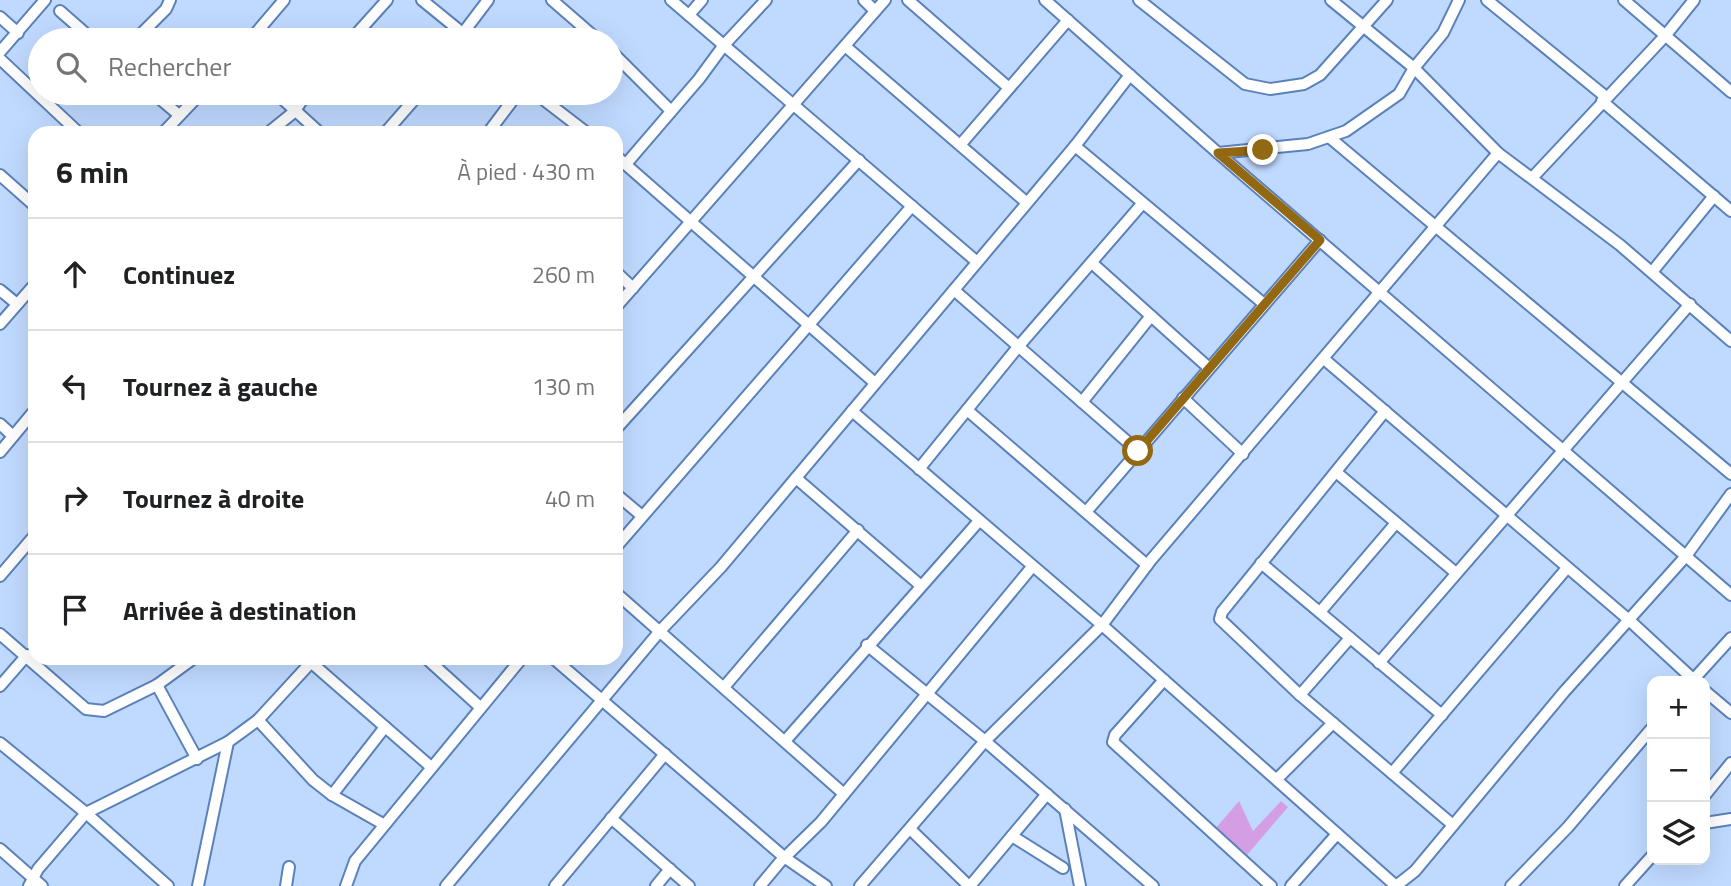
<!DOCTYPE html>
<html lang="fr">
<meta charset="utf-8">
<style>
:root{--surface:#fff;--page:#f2f2f2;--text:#202124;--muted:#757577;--line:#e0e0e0}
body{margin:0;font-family:"Titillium Web",sans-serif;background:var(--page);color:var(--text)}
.controls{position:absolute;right:21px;bottom:21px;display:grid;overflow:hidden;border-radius:14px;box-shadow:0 7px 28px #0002}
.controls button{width:63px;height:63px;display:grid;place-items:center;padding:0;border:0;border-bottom:2px solid var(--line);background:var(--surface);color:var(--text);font:35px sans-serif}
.stop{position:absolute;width:21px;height:21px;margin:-16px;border:5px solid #936813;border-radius:50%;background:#fff}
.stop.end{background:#936813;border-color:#fff;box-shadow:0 2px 7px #0008}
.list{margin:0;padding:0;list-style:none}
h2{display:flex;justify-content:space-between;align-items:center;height:91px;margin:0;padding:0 28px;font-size:30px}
h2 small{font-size:23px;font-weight:400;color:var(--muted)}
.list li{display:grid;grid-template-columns:46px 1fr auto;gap:21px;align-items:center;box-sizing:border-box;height:112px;padding:0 28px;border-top:2px solid var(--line)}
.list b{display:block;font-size:26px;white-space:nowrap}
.list em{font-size:23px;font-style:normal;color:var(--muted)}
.icon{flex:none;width:38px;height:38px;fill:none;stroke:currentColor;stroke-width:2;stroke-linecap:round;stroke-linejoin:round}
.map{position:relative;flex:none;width:1731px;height:886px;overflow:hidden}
.search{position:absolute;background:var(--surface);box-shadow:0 7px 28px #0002;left:28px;top:28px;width:595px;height:77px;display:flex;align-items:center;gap:18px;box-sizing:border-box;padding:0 24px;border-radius:38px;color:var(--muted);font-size:26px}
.panel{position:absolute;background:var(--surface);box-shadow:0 7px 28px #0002;left:28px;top:126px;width:595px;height:539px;border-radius:21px}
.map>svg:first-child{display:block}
.green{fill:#d39ee3}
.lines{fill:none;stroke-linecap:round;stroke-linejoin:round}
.minor-casing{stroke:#5a81ba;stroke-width:14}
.minor{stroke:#fff;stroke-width:10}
.route{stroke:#936813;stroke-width:9}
</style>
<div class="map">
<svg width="1731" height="886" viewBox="0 0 1731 886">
<rect width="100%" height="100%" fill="#c0daff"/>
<polygon class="green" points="1239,801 1253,831 1281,801 1288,807 1247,855 1216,828"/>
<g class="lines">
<g class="minor-casing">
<g id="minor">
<polyline points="422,0 471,40"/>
<polyline points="552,0 598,40"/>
<polyline points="671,0 976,261"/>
<polyline points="864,0 875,11"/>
<polyline points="908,0 1009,88"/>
<polyline points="1045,0 1218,153 1308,144 1346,131 1399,94 1414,68 1443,33 1459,0"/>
<polyline points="1139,0 1245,84 1270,89 1304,84 1320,75 1387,0"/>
<polyline points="1331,0 1414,68 1498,153 1620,245 1731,341"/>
<polyline points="1487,0 1606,97"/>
<polyline points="1624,0 1731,92"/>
<polyline points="60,11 93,40"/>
<polyline points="689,15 702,0"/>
<polyline points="0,17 18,33"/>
<polyline points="463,33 488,0"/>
<polyline points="135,40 166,9 170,0"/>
<polyline points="250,40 284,0"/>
<polyline points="351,40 387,0"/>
<polyline points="845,46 1026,202"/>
<polyline points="611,51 670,110"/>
<polyline points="0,52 45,0"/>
<polyline points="0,59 79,133"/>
<polyline points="153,93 179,115"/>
<polyline points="276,93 320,133"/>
<polyline points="535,93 587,133"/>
<polyline points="1602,101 1731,211"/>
<polyline points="163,133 201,93"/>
<polyline points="268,133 294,112 307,93"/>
<polyline points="385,133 420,93"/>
<polyline points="488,133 518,93"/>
<polyline points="1329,137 1731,474"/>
<polyline points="961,144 1068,20"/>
<polyline points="1075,146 1264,304"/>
<polyline points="1218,153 1731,595"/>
<polyline points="616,156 875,383"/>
<polyline points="626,164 699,79 724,45 766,0"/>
<polyline points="0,175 35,206"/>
<polyline points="1532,178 1665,36 1694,0"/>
<polyline points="1092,263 1209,368"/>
<polyline points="616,272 633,288"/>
<polyline points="1652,272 1714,196"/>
<polyline points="0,290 17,304"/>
<polyline points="954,290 1138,451"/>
<polyline points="616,307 885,0"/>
<polyline points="0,324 35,284"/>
<polyline points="1324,359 1629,620 1695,681"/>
<polyline points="1183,398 1243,454"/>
<polyline points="1082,402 1151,316"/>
<polyline points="967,410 1147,565"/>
<polyline points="852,411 1102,625 1396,886"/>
<polyline points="1385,411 1222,612 1220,619 1300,695 1453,825"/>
<polyline points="0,424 13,436"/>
<polyline points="616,429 859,160"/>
<polyline points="0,452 35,410"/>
<polyline points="919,469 1018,347 1142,204"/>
<polyline points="1336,472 1456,573"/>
<polyline points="796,478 920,585"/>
<polyline points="616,494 642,516"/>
<polyline points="1086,512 1320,240"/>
<polyline points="616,547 912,206"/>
<polyline points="1261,563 1442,715"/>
<polyline points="0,576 35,535"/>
<polyline points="616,593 844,794"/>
<polyline points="1320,612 1396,523"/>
<polyline points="0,634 86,709 104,711 157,685 194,658"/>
<polyline points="867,645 985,741 1153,886"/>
<polyline points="306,658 430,766"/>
<polyline points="426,658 480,707"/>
<polyline points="553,658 784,857 826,886"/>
<polyline points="1379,663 1690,304"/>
<polyline points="1164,680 1115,735 1113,742 1271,886"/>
<polyline points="1692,681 1731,638"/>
<polyline points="157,685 197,759"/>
<polyline points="0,686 27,655"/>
<polyline points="725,686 858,530"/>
<polyline points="1705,691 1731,713"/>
<polyline points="1300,695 1350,638"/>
<polyline points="258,720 313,780 332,795 383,824"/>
<polyline points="785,741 979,521"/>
<polyline points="0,743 86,813 168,886"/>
<polyline points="1392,773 1567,568"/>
<polyline points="1277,779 1333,723"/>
<polyline points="332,795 385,727"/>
<polyline points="1705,795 1731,763"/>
<polyline points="1065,809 1080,886"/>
<polyline points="611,818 689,886"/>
<polyline points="1705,823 1731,819"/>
<polyline points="910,829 969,886"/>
<polyline points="1012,836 1063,868"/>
<polyline points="0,849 42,886"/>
<polyline points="29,886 38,869 86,813 228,742"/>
<polyline points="198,886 228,742 258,720 315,658"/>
<polyline points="286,886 289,867"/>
<polyline points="346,886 355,861 522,658"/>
<polyline points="446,886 660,631 721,567 1075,146 1130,75"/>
<polyline points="555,886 665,754"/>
<polyline points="656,886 670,869"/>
<polyline points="760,886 780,862 821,822 1032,567"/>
<polyline points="860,886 985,741 1102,625 1151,560 1498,153"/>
<polyline points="970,886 1047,794"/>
<polyline points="1291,886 1337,834"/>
<polyline points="1396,886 1415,871 1564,692 1686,556 1731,494"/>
<polyline points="1511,886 1568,827 1652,728"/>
<polyline points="1625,886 1652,856"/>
</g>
</g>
<use href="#minor" class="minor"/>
</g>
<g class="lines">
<polyline class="route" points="1138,451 1320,240 1218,153 1263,150"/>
</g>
</svg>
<div class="controls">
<button>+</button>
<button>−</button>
<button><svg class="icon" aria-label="layers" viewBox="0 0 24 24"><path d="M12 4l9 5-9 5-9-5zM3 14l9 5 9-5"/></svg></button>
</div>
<div class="stop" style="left:1138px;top:451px"></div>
<div class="stop end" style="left:1263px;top:150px"></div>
<div class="search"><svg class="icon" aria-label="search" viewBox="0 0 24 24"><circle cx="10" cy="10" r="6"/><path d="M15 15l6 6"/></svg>Rechercher</div>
<section class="panel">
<h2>6 min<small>À pied · 430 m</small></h2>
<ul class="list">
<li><svg class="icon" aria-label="ahead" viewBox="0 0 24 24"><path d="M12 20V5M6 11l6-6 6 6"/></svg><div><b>Continuez</b></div><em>260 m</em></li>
<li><svg class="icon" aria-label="left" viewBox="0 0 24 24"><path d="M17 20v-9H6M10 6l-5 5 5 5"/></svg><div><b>Tournez à gauche</b></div><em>130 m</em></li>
<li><svg class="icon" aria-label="right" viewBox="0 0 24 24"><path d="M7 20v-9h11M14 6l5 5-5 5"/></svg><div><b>Tournez à droite</b></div><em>40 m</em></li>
<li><svg class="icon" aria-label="arrive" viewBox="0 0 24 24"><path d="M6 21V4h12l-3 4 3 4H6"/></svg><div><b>Arrivée à destination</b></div></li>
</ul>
</section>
</div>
